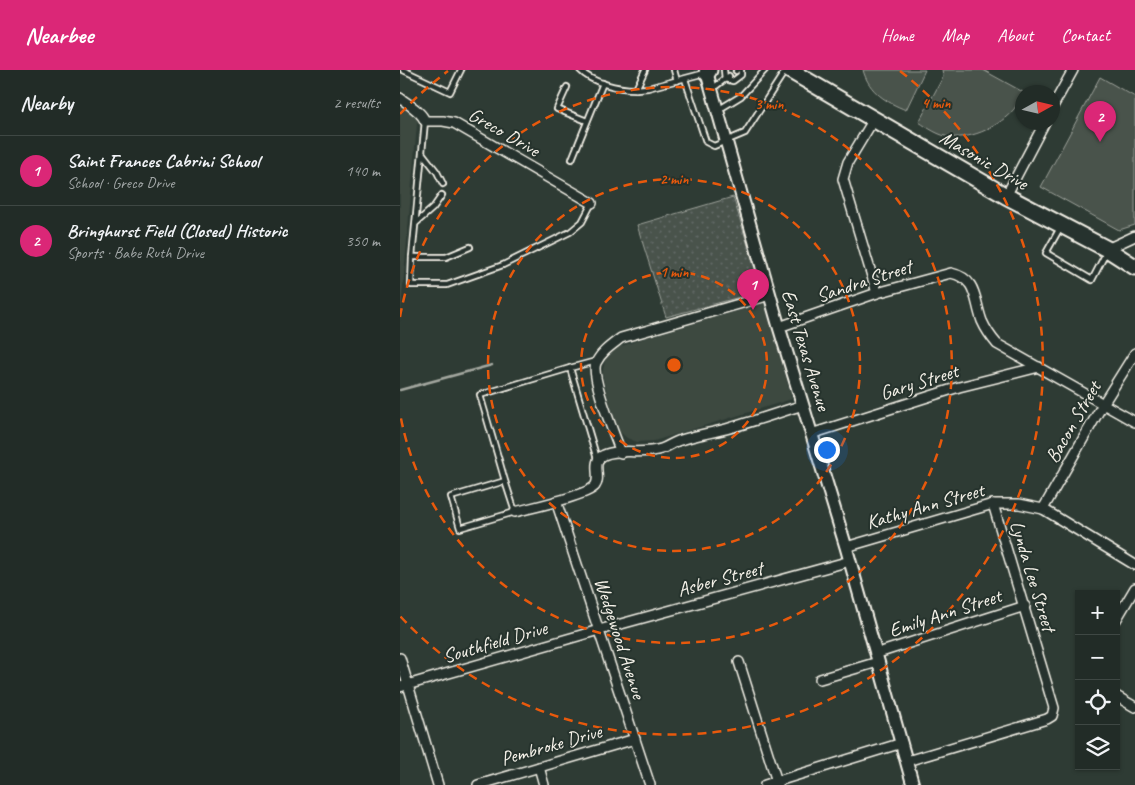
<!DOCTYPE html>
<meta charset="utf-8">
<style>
:root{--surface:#222c27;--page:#2e3833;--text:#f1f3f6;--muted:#a2a7a7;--line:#3f4844;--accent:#db2777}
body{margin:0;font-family:Caveat,sans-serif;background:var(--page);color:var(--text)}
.controls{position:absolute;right:15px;bottom:15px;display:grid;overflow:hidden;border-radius:0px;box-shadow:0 1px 4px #0004}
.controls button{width:45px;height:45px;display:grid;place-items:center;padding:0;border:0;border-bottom:1px solid var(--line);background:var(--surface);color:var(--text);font:25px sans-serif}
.compass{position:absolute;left:615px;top:15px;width:45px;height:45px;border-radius:50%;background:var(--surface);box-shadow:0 1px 4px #0004;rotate:82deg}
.you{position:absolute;left:426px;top:379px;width:18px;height:18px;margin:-12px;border:4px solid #fff;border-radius:50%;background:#1a73e8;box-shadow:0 0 0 8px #1a73e833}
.badge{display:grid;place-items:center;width:32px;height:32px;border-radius:50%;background:var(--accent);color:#fff;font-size:16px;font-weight:700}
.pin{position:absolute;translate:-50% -41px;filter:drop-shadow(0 1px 2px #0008)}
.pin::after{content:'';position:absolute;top:26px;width:18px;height:15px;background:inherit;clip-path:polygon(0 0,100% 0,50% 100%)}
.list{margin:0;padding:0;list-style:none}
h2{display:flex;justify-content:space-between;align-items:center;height:65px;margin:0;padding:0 20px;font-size:21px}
h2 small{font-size:16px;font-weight:400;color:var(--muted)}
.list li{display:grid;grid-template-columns:32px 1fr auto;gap:15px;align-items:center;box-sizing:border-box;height:70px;padding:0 20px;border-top:1px solid var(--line)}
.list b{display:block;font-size:19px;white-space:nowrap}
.list p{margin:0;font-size:16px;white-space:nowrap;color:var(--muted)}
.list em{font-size:16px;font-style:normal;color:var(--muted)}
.icon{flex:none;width:28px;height:28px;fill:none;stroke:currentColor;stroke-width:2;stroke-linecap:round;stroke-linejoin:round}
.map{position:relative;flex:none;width:735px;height:715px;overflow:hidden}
header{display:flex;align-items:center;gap:30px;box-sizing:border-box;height:70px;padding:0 25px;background:var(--accent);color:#fff}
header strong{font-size:24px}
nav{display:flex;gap:28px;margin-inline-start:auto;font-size:18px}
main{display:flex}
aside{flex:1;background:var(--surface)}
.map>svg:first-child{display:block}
.built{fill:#3c4841}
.grass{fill:#48524c;stroke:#9ea29a}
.park{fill:url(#park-dots);stroke:#9ea29a}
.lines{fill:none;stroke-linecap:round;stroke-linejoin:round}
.stream{stroke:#a4a8a0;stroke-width:2.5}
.service-casing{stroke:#f4f1e8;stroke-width:8}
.minor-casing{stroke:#f4f1e8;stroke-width:12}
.tertiary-casing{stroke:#f4f1e8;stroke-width:15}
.primary-casing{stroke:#f4f1e8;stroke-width:19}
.service{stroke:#26332d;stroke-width:4.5}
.minor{stroke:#26332d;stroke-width:9}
.tertiary{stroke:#26332d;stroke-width:11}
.primary{stroke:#26332d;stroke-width:15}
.ring{fill:none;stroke:#e8590c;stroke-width:2.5;stroke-dasharray:9 6}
.labels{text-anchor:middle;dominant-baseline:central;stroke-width:4;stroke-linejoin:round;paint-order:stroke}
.street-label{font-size:20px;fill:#f4f1e8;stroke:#26332d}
.centre{fill:#e8590c;stroke:#26332d;stroke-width:2.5}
.ring-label{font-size:15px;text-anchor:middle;font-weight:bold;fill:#e8590c;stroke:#26332d;stroke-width:4;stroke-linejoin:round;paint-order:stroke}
</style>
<header>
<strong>Nearbee</strong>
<nav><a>Home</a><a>Map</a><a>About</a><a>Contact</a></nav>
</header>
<main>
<aside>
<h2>Nearby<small>2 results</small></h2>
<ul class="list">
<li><span class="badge">1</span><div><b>Saint Frances Cabrini School</b><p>School · Greco Drive</p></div><em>140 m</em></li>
<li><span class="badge">2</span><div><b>Bringhurst Field (Closed) Historic</b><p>Sports · Babe Ruth Drive</p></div><em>350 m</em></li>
</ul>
</aside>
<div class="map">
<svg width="735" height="715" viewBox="0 0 735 715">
<defs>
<pattern id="park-dots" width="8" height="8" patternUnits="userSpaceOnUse" patternTransform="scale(1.25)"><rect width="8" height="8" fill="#48524c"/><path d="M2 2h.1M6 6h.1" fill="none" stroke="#636b66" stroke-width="1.8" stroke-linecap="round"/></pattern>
</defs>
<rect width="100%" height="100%" fill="#2e3b34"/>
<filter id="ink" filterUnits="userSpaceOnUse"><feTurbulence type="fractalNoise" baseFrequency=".02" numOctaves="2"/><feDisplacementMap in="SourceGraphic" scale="10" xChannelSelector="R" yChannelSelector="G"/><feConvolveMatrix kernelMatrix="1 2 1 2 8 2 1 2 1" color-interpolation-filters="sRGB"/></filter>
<g filter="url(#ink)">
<g class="built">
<polygon points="0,28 18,42 0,251"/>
<polygon points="365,233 392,329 254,371 237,372 227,368 221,363 216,356 202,305 205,291 214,279 247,267"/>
</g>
<g class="grass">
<path d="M463 0H525L506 40C486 32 469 22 463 0Z"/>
<path d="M542 0H583L623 22C621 27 617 34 614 39 600 56 573 69 551 67 539 66 528 58 519 52L543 7Z"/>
<polygon points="700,7 735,27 735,155 719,160 641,117"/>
</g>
<polygon class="park" points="333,127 362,221 266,247 237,155"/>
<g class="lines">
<polyline class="stream" points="0,320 92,295"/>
<g class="service-casing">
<g id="service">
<polyline points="3,0 50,22 61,0"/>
<path d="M180 0C192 13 218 19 236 19"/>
<polyline points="245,0 236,19 248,18 305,3"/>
<polyline points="274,0 277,11"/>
<polyline points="324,0 325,9 333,11 341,5 341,0"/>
<polyline points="336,1 337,0"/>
<polyline points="285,9 306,72 314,76 345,63 385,1"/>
<polyline points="167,17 157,39 187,51"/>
<polyline points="312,19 329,6"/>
<polyline points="318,40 341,26 365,0"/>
<polyline points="25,51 12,187 46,187 70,177"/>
<polyline points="23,84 37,102 43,114"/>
<polyline points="172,89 203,13"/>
<polyline points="16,153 33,138 42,125"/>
<polyline points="660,158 646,183 692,210 707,181"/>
<polyline points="12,187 11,215 47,215 103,195 170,162 182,152 192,133"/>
<polyline points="170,298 196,291"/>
<polyline points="105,411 115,442 60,458 51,427 105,411 80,325 170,298 197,389"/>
</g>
</g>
<g class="minor-casing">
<g id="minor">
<path d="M0 28C9 35 21 41 25 51H43L54 53 192 133"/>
<polyline points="652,38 673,0"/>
<polyline points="474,49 448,92 443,109 477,223"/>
<polyline points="606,126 645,52"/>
<polyline points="707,179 735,166"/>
<path d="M379 257 477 223 551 203C578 209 574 230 582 251 586 260 591 267 597 274L735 352"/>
<polyline points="411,364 559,317 639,297"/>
<path d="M221 383C215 365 190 307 196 293 201 282 212 275 221 268L370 225"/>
<polyline points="156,431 250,715"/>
<polyline points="643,439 703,334 735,283"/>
<path d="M115 442C130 438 186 426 195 416 202 407 190 391 204 385 219 378 244 385 261 379 268 377 273 372 281 370 296 365 311 363 326 359 352 352 377 343 403 335"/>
<polyline points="446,477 593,434 619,434 643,439 735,495"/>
<polyline points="716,550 735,518"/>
<polyline points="475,584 625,536"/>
<polyline points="0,588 38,715"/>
<polyline points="339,592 378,715"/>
<polyline points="420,609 478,592"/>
<polyline points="0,617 199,560 450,491"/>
<polyline points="716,626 735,637"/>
<polyline points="507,691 647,649 652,646 654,638 593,434"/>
<polyline points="139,697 144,715"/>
<polyline points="78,715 235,669"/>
<polyline points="365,715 502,673"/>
</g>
</g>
<g class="tertiary-casing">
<polyline id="tertiary" points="306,0 379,257 446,477 513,715"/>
</g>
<g class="primary-casing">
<g id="primary">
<polyline points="389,0 606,126 707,179 735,197"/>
<polyline points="307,3 309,0"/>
</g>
</g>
<use href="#service" class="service"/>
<use href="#minor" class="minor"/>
<use href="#tertiary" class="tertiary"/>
<use href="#primary" class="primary"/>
</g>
</g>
<g class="ring">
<circle cx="274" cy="295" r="93"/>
<circle cx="274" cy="295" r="186"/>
<path d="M0 247A278 278 0 1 1 0 343"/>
<path d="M0 44A371 371 0 0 1 48 1M500 1A371 371 0 1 1 0 546"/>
</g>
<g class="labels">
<g class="street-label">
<text transform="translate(104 62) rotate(30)">Greco Drive</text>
<text transform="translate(584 90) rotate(30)">Masonic Drive</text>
<text transform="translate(464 211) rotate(-18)">Sandra Street</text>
<text transform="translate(406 280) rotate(73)">East Texas Avenue</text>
<text transform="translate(519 312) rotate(-17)">Gary Street</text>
<text transform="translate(673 352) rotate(-60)">Bacon Street</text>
<text transform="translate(525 436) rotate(-16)">Kathy Ann Street</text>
<text transform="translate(633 506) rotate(73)">Lynda Lee Street</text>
<text transform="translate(320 509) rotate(-15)">Asber Street</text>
<text transform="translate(545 543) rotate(-18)">Emily Ann Street</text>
<text transform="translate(220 568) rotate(72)">Wedgewood Avenue</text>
<text transform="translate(95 572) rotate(-16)">Southfield Drive</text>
<text transform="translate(151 675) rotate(-16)">Pembroke Drive</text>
</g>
</g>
<circle cx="274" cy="295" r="8" class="centre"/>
<g class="ring-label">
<text x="536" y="38">4 min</text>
<text x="369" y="39">3 min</text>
<text x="274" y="114">2 min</text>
<text x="274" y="207">1 min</text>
</g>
</svg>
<div class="controls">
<button>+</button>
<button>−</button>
<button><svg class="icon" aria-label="locate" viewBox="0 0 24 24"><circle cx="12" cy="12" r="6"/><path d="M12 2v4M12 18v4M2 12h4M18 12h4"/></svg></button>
<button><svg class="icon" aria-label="layers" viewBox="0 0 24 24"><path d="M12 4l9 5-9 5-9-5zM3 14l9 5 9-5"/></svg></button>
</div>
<svg class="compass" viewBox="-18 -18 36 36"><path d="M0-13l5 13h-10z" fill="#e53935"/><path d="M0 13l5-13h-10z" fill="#a2a7a7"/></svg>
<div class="you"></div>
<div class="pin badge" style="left:353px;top:240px">1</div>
<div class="pin badge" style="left:700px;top:72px">2</div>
</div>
</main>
